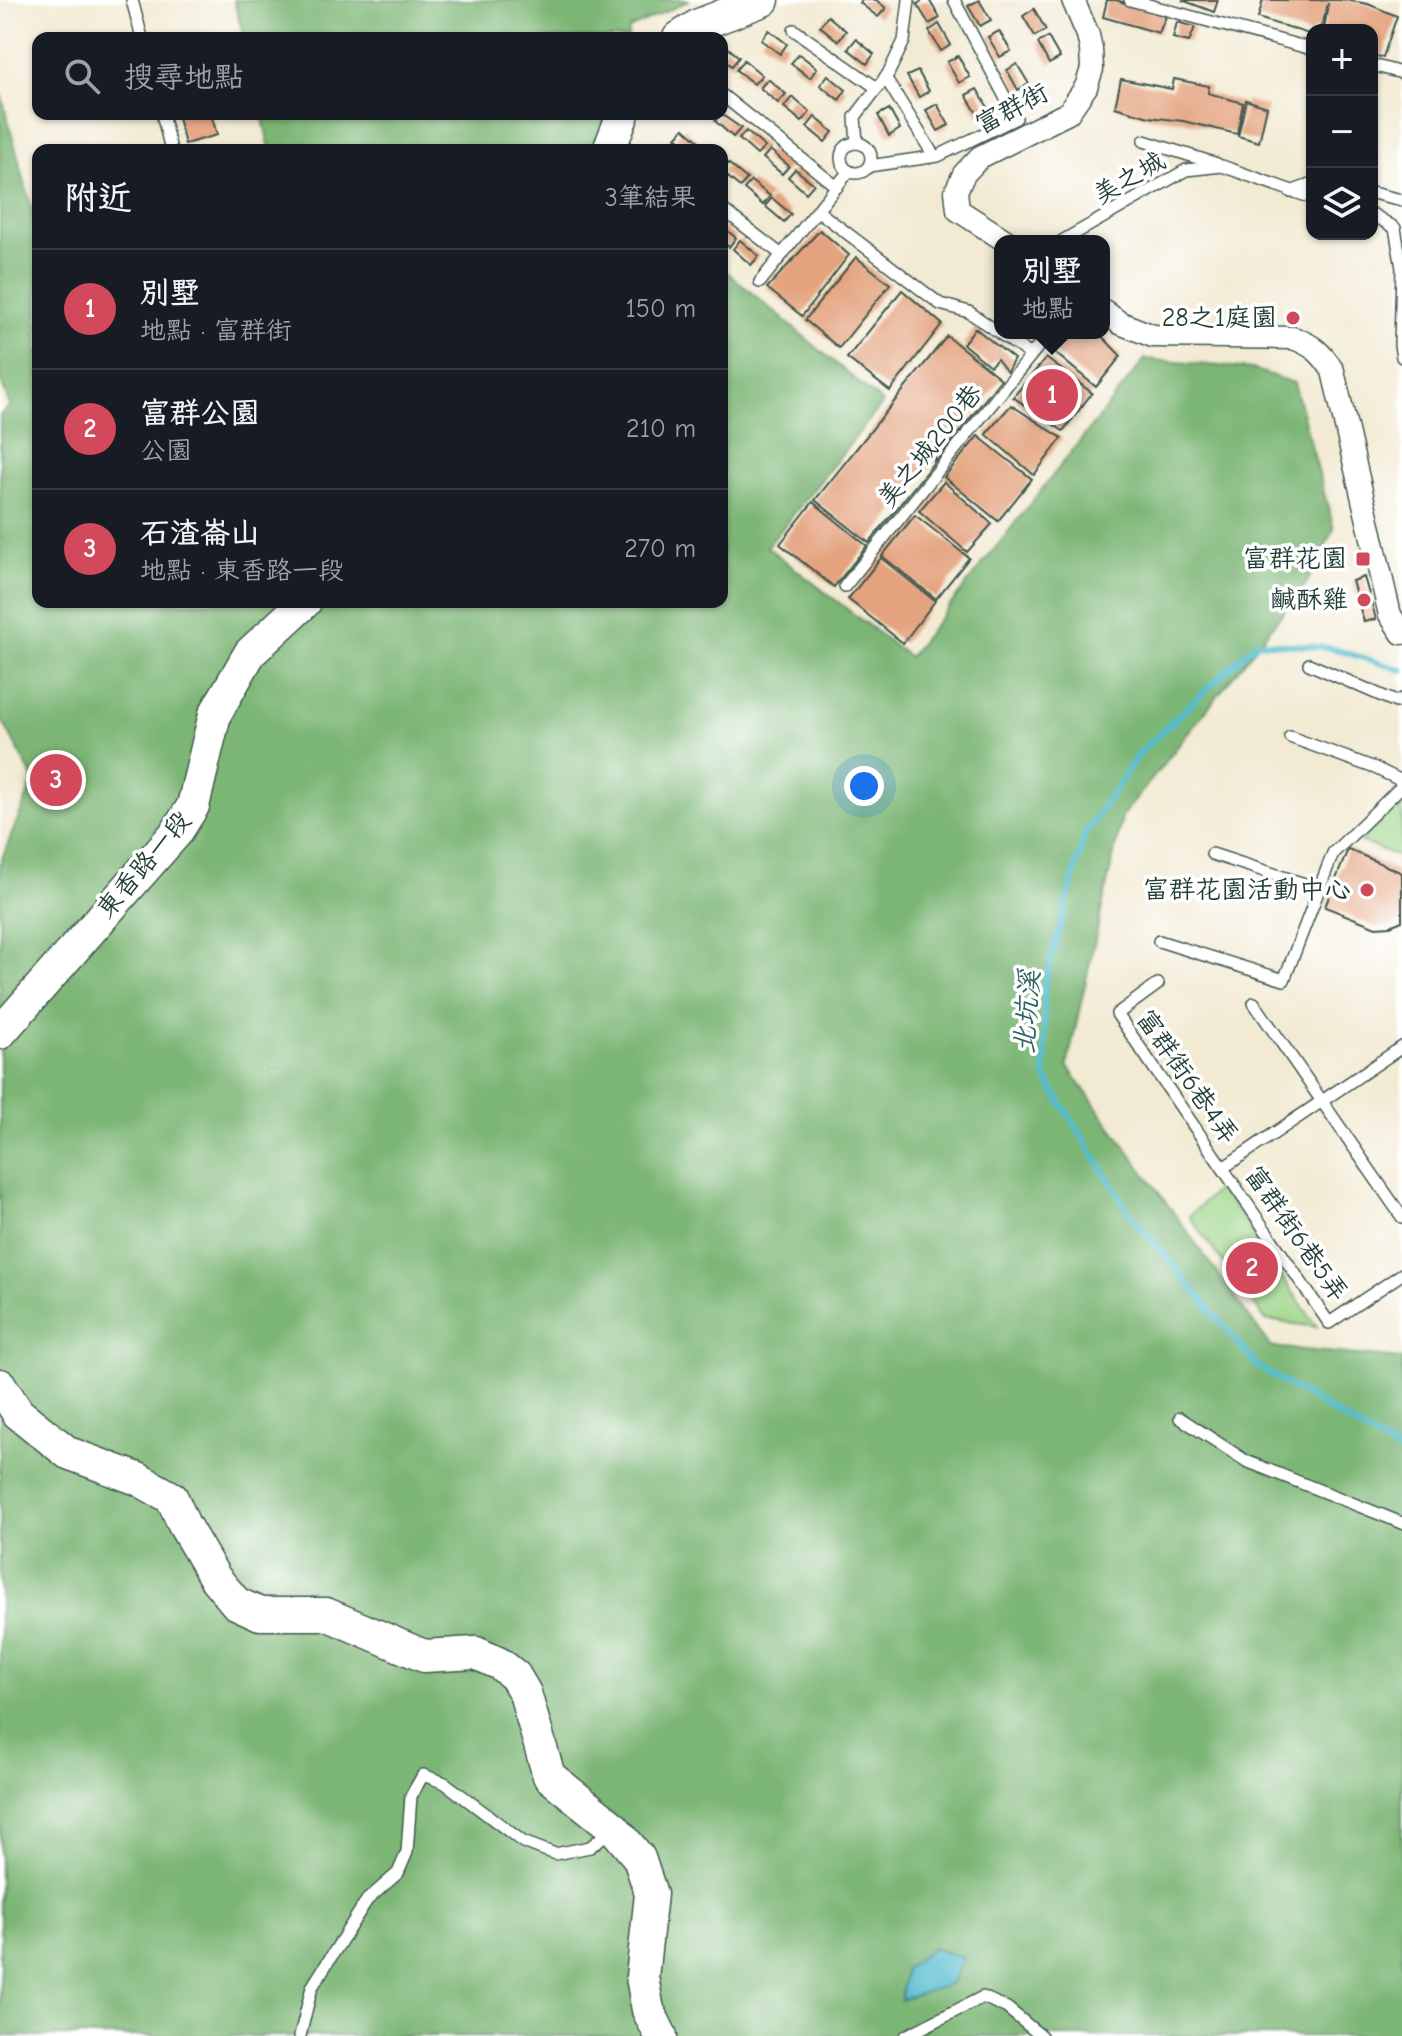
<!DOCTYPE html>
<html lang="zh-TW">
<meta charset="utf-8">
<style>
:root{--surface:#171b24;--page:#242831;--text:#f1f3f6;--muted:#9ea1a6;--line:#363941;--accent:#d1495b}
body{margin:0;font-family:"Comic Neue","LXGW WenKai TC",sans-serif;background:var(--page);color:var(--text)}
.controls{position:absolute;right:24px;top:24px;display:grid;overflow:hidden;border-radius:16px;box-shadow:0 2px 6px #0004}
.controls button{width:72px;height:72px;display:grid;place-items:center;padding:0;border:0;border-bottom:2px solid var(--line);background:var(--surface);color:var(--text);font:40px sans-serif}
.you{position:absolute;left:864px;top:786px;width:28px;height:28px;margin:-20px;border:6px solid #fff;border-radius:50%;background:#1a73e8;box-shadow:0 0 0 12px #1a73e833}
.badge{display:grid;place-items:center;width:52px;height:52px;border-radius:50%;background:var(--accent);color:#fff;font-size:26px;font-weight:700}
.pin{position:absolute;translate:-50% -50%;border:4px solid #fff;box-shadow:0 2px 8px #0006}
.popup{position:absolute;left:994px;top:235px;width:116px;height:104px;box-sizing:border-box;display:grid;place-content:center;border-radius:16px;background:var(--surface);filter:drop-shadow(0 2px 6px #0005);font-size:26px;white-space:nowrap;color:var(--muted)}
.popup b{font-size:30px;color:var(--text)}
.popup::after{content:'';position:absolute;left:50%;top:100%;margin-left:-16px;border:16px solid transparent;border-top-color:var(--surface)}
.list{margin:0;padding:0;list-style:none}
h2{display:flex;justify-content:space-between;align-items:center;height:104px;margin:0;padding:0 32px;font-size:34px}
h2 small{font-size:26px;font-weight:400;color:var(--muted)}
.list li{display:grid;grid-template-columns:52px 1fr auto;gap:24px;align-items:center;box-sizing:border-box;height:120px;padding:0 32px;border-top:2px solid var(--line)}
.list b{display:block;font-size:30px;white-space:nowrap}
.list p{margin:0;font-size:26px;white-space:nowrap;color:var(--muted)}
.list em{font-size:26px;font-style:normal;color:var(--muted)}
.icon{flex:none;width:44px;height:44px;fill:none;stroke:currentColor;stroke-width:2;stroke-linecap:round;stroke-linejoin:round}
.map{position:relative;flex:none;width:1402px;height:2036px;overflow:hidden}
.search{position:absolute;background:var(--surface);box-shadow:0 2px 6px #0004;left:32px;top:32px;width:696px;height:88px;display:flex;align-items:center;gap:20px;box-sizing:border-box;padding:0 28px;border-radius:16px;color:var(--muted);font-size:30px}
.panel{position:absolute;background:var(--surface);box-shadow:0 2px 6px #0004;left:32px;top:144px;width:696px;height:464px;border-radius:16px}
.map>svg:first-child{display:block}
.green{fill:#9bd487;stroke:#5d885e;stroke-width:2}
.forest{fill:#7cb674;stroke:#4e7a54;stroke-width:2}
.water{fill:#53bdcf;stroke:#397d82;stroke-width:2}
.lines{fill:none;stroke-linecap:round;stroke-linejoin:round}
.stream{stroke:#53bdcf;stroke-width:6}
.building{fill:#e4a37e}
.lane-casing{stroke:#3f574c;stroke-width:14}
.street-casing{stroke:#3f574c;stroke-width:25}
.secondary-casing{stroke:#3f574c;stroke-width:35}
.lane{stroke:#fff;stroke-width:11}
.street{stroke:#fff;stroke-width:22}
.secondary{stroke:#fff;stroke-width:32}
.poi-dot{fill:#d1495b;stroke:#fff;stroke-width:3}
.labels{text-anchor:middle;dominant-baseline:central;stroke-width:7;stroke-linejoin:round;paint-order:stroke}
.street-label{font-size:26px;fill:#1f3d34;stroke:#fff}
.poi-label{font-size:26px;fill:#1f3d34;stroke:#fff;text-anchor:end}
.water-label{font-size:28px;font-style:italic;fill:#2f6362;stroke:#fff}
</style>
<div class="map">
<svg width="1402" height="2036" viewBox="0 0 1402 2036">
<rect width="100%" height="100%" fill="#fff"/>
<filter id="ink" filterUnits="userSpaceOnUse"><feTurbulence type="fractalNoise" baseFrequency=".0125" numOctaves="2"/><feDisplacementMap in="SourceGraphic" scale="16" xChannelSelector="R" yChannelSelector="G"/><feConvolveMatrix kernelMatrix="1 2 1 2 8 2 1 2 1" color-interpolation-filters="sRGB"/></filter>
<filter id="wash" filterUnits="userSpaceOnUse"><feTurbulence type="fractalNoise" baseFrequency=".006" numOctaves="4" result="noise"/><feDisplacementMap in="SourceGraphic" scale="32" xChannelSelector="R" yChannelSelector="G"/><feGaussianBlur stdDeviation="1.8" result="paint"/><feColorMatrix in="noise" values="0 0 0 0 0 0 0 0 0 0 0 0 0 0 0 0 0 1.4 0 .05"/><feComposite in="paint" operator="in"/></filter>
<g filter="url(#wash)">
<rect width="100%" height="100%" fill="#f2ead3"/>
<g class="green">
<polygon points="1402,796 1402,858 1360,841"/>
<polygon points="1220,1187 1317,1327 1266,1320 1189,1216"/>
</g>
<g class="forest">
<polygon points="234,0 690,0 629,29 628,38 244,38"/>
<polygon points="0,90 38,232 38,602 722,602 722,268 883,403 767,547 909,657 1145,359 1252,369 1294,383 1334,529 1307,582 1122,817 1067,1066 1271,1347 1402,1359 1402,2036 0,2036 0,863 34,780 0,716 0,415 10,406 0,379"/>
<polygon points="262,114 624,114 622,150 270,150"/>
</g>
<polygon class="water" points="933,1948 963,1958 951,1984 901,2000 905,1969"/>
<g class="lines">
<polyline class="stream" points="1402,670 1331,648 1257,642 1140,752 1085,834 1044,986 1045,1077 1130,1213 1257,1366 1402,1454"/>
</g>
<g id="blocks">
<g class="building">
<polygon points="862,0 876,0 886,8 878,17 860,3"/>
<polygon points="924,0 929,0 940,18 929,24 917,4"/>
<polygon points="979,0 991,20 980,26 968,6"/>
<polygon points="1107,0 1116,0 1166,16 1159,33 1103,17"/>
<polygon points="1182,0 1218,0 1214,12"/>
<polygon points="1263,0 1345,0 1368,4 1397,16 1383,57 1372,56 1372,30 1324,30 1328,3 1321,30 1312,30 1312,35 1258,18"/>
<polygon points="1034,9 1046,30 1035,36 1023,16"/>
<polygon points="828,16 846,31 838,41 820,26"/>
<polygon points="1177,22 1195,27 1189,42 1173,38"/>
<polygon points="939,24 951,45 941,51 929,31"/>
<polygon points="769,30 787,44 780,54 761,40"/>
<polygon points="999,31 1011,51 1000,57 988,37"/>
<polygon points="1048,37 1060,58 1049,64 1038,43"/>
<polygon points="856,39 874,54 867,64 848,49"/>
<polygon points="727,47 739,57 732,66 722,58 722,53"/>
<polygon points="799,54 817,68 810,78 791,63"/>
<polygon points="958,56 970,77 959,83 947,62"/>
<polygon points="744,60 762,75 754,84 736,70"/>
<polygon points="1017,64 1029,84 1018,90 1007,70"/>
<polygon points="918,71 929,91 919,97 907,76"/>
<polygon points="828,75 846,90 839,100 820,85"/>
<polygon points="768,79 786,94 778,103 760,88"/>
<polygon points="1121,79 1172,89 1174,79 1209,86 1208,93 1243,103 1237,134 1183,121 1149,117 1115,107"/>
<polygon points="977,89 989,109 978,115 966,95"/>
<polygon points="792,97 810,112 802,122 784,107"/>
<polygon points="1246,100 1267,107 1259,142 1238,136"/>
<polygon points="937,104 949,125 938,131 926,110"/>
<polygon points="889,109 900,129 889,136 878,115"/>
<polygon points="177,114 211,114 217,135 185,144"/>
<polygon points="721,114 741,128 733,137 715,121"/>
<polygon points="815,117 833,132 825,142 807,127"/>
<polygon points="684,128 702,144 697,150 692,150 676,137"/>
<polygon points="746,131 765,147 757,155 739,139"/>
<polygon points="770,150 789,166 782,174 763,158"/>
<polygon points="728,163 747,179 740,187 722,172"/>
<polygon points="795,169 814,184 806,193 788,177"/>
<polygon points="751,181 770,196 763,205 744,189"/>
<polygon points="772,198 791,214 784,222 765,206"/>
<polygon points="722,226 736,238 729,247 722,241"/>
<polygon points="820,230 849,255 802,316 767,288"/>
<polygon points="740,240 759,256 751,265 733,249"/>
<polygon points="856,257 890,284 839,348 805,320"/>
<polygon points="902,290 942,324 890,391 847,358"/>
<polygon points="975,328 1014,359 1007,372 997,359 990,366 963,344"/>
<polygon points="1066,333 1099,333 1121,356 1096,387 1053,351"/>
<polygon points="947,336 1001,379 937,460 912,441 935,461 869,543 815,500"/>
<polygon points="1046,358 1092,393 1063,431 1013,397"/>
<polygon points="1011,405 1062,438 1034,475 986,434"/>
<polygon points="978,436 1032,479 998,521 944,477"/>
<polygon points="944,482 992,524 967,552 919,511"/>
<polygon points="813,502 867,546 834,587 780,544"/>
<polygon points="915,515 969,558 936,599 882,556"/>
<polygon points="881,558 935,601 903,643 848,599"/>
<polygon points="1364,577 1376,619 1364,622 1352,581"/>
<polygon points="1348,849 1402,873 1402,921 1390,926 1376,927 1325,907"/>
</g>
</g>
</g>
<g filter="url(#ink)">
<use href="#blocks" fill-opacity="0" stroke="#3f574c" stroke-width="2"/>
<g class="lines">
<g class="lane-casing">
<g id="lane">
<polyline points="132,0 142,38"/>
<polyline points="1130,0 1312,49"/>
<polyline points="794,30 877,88"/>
<polyline points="1372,65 1402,73"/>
<polyline points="885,77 934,156"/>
<polyline points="722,95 837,187"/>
<polyline points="162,114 171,150"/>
<polyline points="1144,141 1217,164"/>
<polyline points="857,143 855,117 888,74 904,41 909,0"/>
<circle cx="856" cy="158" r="15"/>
<polyline points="869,166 938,156 1016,118 954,0"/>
<polyline points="1291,192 1312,184"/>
<polyline points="1372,193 1402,200"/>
<polyline points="722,209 782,255"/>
<polyline points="818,211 940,304 969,312 1031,355"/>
<polyline points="1372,214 1395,228 1402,268 1400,345 1402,357"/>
<polyline points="1062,241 1186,170 1222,166 1312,198"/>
<polyline points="760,282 849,171"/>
<polyline points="845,586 1049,333"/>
<polyline points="1309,664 1396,702 1402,699"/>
<polyline points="1290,737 1375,768 1402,781"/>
<polyline points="1212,854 1320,889"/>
<polyline points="1159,941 1284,980 1333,853 1402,786"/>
<polyline points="1158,984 1117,1014 1329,1323 1402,1274"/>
<polyline points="1254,1003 1402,1217"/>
<polyline points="1223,1168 1402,1047"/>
<polyline points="1180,1418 1246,1461 1402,1523"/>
<polyline points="300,2036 312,1987 367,1900 398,1873 407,1852 411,1796 423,1775 445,1783 523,1842 555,1854 590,1847 610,1831"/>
<polyline points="906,2036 983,1997 1007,2008 1041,2036"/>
</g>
</g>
<g class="street-casing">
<g id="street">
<polyline points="1006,241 958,210 956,191 964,174 980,157 1068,113 1086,87 1092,69 1091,49 1088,35 1073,0"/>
<path d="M1104 311 1120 323 1153 336 1293 338C1313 345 1322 353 1333 371L1390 615 1402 633"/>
</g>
</g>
<g class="secondary-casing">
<g id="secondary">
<polyline points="679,38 699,25 763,0"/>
<polyline points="609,150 623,114"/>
<polyline points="0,1033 176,833 193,806 215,714 250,653 305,602"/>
<polyline points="0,1385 18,1413 68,1453 138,1479 172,1498 184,1525 215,1578 236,1603 260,1614 326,1614 424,1656 476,1653 500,1664 515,1676 525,1693 549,1776 614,1828 639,1858 651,1894 642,1977 648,2010 661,2036"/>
</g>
</g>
<use href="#lane" class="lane"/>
<use href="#street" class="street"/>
<use href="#secondary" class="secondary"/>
</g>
</g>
<g class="poi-dot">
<circle cx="1293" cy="318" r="8"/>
<rect x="1355" y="551" width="16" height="16" rx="4"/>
<circle cx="1364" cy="600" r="8"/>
<circle cx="1367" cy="890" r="8"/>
</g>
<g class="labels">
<g class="street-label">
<text transform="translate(1012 109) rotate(-28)">富群街</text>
<text transform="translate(1129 178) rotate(-30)">美之城</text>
<text transform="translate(930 446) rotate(-51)">美之城200巷</text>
<text transform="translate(144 865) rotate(-50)">東香路一段</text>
<text transform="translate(1187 1077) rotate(55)">富群街6巷4弄</text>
<text transform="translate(1296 1234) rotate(55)">富群街6巷5弄</text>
</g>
<g class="poi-label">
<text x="1277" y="318">28之1庭園</text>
<text x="1347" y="559">富群花園</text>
<text x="1348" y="600">鹹酥雞</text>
<text x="1351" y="890">富群花園活動中心</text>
</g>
<g class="water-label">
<text transform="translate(1027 1012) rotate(-86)">北坑溪</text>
</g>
</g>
</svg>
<div class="controls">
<button>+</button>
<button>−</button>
<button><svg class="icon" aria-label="layers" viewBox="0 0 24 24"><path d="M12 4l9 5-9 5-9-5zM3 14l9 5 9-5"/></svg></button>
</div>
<div class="you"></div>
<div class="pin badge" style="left:1052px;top:395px">1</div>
<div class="popup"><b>別墅</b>地點</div>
<div class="pin badge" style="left:1252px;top:1268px">2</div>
<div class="pin badge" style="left:56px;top:780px">3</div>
<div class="search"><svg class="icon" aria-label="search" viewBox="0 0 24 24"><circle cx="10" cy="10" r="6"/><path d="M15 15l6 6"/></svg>搜尋地點</div>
<section class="panel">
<h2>附近<small>3筆結果</small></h2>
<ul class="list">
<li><span class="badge">1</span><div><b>別墅</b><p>地點 · 富群街</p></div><em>150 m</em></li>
<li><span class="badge">2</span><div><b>富群公園</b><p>公園</p></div><em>210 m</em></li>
<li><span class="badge">3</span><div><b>石渣崙山</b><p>地點 · 東香路一段</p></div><em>270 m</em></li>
</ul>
</section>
</div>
